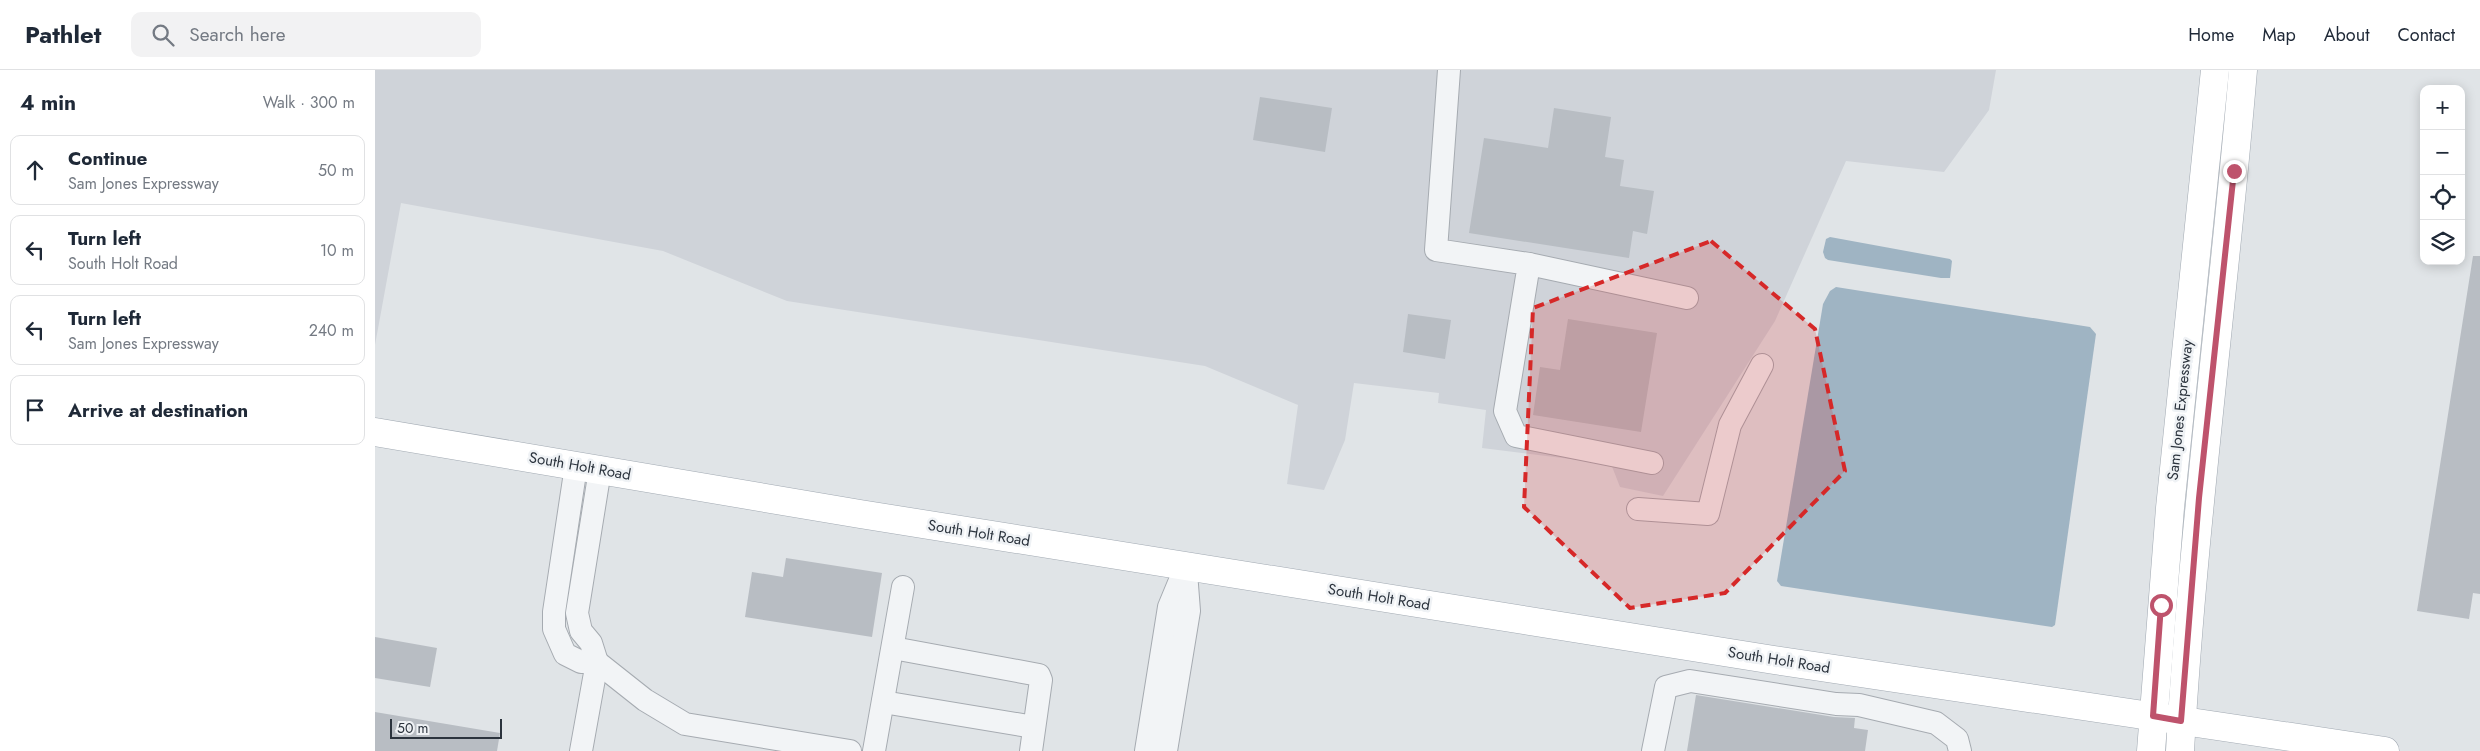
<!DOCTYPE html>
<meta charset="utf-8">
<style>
:root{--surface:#fff;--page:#f2f2f3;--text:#1f2937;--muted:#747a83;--line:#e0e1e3}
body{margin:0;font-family:Jost,sans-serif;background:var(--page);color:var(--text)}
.controls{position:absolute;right:15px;top:15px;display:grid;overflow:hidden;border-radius:10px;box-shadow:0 2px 12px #0003}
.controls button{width:45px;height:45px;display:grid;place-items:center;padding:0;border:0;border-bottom:1px solid var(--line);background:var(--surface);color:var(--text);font:25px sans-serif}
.scale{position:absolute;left:15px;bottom:12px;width:112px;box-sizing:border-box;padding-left:5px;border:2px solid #2b333d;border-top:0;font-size:14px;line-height:18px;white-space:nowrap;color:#2b333d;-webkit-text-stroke:4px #eff2f5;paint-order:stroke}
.stop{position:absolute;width:15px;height:15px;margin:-11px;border:4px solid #be536c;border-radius:50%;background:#fff}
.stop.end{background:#be536c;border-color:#fff;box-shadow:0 1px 5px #0008}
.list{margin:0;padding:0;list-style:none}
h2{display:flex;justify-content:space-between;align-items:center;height:65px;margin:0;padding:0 20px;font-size:21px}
h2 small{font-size:16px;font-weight:400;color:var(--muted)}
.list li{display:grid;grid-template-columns:32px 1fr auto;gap:15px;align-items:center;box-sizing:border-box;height:70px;margin:0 10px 10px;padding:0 10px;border:1px solid var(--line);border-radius:10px}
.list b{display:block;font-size:19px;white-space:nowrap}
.list p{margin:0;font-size:16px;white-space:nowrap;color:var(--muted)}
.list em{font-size:16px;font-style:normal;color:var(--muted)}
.icon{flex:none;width:28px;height:28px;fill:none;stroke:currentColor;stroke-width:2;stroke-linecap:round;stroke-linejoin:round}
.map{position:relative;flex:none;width:2105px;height:681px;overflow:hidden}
header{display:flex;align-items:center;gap:30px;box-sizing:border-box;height:70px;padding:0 25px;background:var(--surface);border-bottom:1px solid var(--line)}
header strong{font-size:24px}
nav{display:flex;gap:28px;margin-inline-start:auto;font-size:18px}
.search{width:350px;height:45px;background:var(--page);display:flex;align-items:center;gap:12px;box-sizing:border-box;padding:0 18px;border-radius:10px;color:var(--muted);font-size:19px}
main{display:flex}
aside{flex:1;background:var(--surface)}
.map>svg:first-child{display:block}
.built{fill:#cfd3d9}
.water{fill:#9fb4c3}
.building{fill:#b8bdc3}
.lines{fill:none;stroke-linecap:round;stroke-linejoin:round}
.minor-casing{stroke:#a6abb1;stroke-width:24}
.major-casing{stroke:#a1a9b2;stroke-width:29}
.minor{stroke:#f2f4f6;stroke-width:22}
.major{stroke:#fff;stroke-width:28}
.route{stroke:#be536c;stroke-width:6}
.marked{fill:#d62828;fill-opacity:0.2;stroke:#d62828;stroke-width:4;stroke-dasharray:10 6;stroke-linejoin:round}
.labels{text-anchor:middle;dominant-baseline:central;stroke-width:5;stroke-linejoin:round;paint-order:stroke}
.street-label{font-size:15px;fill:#2b333d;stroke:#eff2f5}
</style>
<header>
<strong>Pathlet</strong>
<div class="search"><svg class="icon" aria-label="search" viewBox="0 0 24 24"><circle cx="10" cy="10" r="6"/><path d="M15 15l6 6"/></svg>Search here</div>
<nav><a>Home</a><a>Map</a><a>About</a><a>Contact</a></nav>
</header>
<main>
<aside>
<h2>4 min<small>Walk · 300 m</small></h2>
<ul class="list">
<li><svg class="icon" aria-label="ahead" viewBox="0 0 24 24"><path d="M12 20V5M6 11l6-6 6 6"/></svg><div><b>Continue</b><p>Sam Jones Expressway</p></div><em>50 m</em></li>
<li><svg class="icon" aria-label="left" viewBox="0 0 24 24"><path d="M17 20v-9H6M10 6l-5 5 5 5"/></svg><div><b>Turn left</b><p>South Holt Road</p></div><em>10 m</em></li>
<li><svg class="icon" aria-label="left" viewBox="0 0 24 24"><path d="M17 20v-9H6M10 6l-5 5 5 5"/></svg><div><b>Turn left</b><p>Sam Jones Expressway</p></div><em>240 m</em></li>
<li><svg class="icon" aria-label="arrive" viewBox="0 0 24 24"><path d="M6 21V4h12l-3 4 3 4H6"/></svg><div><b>Arrive at destination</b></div></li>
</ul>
</aside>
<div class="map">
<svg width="2105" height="681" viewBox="0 0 2105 681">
<rect width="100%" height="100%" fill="#e0e4e7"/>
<polygon class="built" points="0,0 1621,0 1614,40 1569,102 1471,91 1400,251 1288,426 1245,417 1236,394 1107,378 1111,340 1063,333 1064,323 979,313 970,370 949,420 912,414 923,335 830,296 412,231 288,181 26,133 0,275"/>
<g class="water">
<polygon points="1455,167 1575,189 1577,191 1575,208 1566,208 1453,190 1450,188 1448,182 1451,169"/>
<polygon points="1461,217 1715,257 1721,264 1680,555 1677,557 1406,516 1402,511 1448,234 1455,221"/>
</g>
<g class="building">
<polygon points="885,27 957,38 950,82 878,70"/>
<polygon points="1179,38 1236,47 1230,87 1249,90 1245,116 1279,121 1272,164 1258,161 1254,188 1094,163 1109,68 1173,78"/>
<polygon points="2098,186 2105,186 2105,524 2098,523 2094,549 2042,541"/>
<polygon points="1033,244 1076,250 1070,289 1028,282"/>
<polygon points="1193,249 1282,263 1266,362 1158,345 1165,297 1185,300"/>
<polygon points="411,488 507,503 497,567 370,547 377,502 408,507"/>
<polygon points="0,567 62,578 55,617 0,608"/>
<polygon points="1321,625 1459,647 1480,648 1479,658 1493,660 1490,681 1312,681"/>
<polygon points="0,642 125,663 122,681 0,681"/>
</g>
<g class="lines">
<g class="minor-casing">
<g id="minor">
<polyline points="1074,0 1061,180 1154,194 1130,341 1141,366 1277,393"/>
<polyline points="1154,194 1312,228"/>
<polyline points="201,396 179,542 179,559 190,584 206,592 222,592 270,630 310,654 475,681"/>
<polyline points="1263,439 1333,444 1355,355 1387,295"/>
<polyline points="518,578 664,605 666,610 656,681"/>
<polyline points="508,632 659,657"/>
<polyline points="206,681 222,592 216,573 206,561 202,543 225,400"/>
<polyline points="499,681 528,517"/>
<polyline points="771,681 794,537 811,496"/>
<polyline points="791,681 814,541 811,502"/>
<polyline points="1278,681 1291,617 1315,611 1461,634 1484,635 1561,653 1582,669 1585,681"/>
</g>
</g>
<g class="major-casing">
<g id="major">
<polyline points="0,362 485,444 1399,590 2010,681"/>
<polyline points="1776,681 1795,438 1840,0"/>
<path d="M1805 681C1818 453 1849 227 1868 0"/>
</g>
</g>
<use href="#minor" class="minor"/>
<use href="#major" class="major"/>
</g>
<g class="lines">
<polyline class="route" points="1786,535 1778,646 1806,651 1824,428 1859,101"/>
</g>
<path class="marked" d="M1336 171 1440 259 1470 401 1350 523 1255 538 1149 437 1158 238Z"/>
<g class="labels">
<g class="street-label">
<text transform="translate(1805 340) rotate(-84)">Sam Jones Expressway</text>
<text transform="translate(205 396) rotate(10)">South Holt Road</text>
<text transform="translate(604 463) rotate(9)">South Holt Road</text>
<text transform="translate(1004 527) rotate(9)">South Holt Road</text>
<text transform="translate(1404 590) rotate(9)">South Holt Road</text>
</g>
</g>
</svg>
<div class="controls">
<button>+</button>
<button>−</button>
<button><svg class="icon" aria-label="locate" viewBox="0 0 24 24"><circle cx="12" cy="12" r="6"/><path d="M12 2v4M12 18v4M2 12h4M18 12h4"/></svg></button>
<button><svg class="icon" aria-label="layers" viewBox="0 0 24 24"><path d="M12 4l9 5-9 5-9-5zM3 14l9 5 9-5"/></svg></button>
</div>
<div class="scale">50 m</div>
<div class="stop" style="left:1786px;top:535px"></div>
<div class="stop end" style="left:1859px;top:101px"></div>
</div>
</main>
